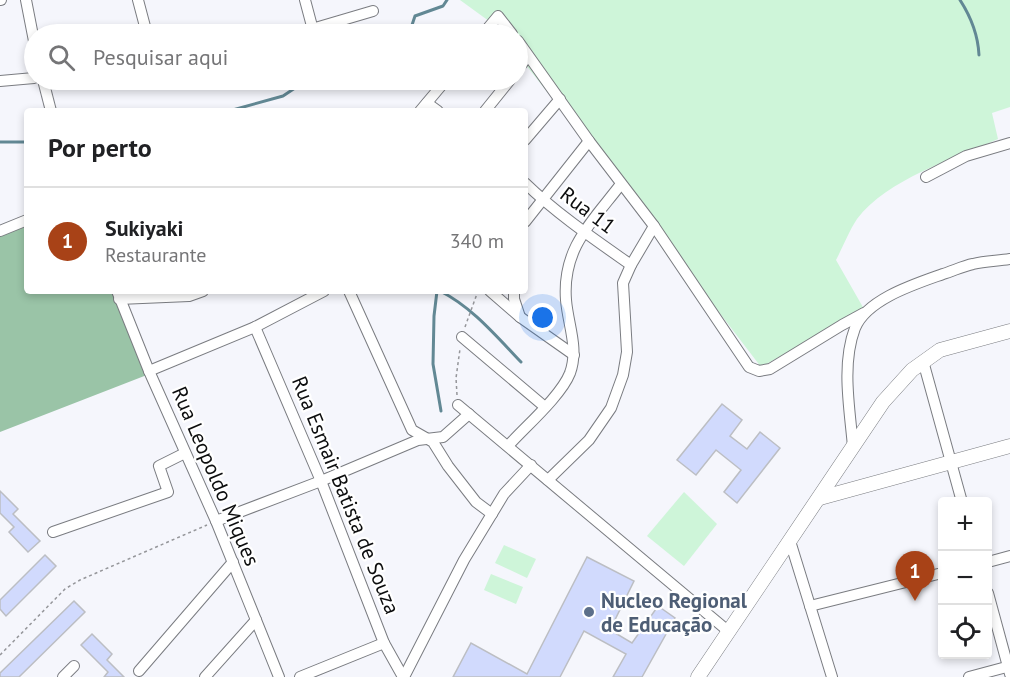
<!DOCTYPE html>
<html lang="pt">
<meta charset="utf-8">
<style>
:root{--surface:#fff;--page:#f6f6f6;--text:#202124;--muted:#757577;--line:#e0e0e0;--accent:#a84217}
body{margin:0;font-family:"PT Sans",sans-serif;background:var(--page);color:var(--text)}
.controls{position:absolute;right:18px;bottom:18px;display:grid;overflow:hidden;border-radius:6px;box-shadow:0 3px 9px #0003}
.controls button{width:54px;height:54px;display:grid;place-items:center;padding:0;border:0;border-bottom:2px solid var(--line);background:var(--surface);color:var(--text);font:30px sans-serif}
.you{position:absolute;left:543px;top:318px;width:21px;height:21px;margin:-15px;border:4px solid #fff;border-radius:50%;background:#1a73e8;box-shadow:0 0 0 9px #1a73e833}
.badge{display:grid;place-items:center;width:39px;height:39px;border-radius:50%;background:var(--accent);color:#fff;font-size:20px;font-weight:700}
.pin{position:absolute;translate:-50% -50px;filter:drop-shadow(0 2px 3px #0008)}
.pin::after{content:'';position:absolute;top:32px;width:21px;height:18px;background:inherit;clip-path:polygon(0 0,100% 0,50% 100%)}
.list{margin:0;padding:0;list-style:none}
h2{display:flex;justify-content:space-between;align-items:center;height:78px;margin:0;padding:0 24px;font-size:26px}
h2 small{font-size:20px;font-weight:400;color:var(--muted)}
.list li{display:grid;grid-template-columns:39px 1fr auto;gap:18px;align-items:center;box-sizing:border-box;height:108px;padding:0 24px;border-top:2px solid var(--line)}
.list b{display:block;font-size:22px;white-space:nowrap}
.list p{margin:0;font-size:20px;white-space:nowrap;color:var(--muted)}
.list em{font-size:20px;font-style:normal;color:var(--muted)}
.icon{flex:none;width:33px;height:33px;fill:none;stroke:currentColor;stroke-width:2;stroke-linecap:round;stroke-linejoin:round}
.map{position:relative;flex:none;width:1010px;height:677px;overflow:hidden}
.search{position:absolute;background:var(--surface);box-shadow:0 3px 9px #0003;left:24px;top:24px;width:504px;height:66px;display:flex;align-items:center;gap:15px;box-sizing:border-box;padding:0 21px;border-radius:33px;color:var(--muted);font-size:22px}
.panel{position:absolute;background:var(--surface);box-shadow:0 3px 9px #0003;left:24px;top:108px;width:504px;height:186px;border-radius:6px}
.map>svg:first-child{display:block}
.green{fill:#cef5d9}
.forest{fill:#9ac4a7}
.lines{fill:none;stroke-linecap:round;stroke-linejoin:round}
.stream{stroke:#628894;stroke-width:3}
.building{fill:#d1dafd;stroke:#bcbec3;stroke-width:1.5}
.minor-casing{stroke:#7a7c81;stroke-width:12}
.major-casing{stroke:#7a7c81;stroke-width:15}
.path{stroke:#95969a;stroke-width:1.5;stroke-dasharray:3 3;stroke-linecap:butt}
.minor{stroke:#fff;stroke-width:10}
.major{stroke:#fff;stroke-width:14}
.service-dot{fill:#5c6f8a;stroke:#fff;stroke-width:2}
.labels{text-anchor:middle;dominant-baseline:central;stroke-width:4.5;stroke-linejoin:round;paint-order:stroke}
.street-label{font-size:21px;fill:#0c0d0e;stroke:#fff}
.service-label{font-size:21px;font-weight:bold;fill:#4e5e75;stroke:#fff;text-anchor:start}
</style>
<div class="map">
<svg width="1010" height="677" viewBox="0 0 1010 677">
<rect width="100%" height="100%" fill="#f5f6fc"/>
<g class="green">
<path d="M460 0H1010V107L992 113 998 139C954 159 887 179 857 219 849 231 843 247 836 260L864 309 761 367 656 230 518 55V34H501L493 24Z"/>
<polygon points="684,492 717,524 684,566 647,536"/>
<polygon points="504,545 536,559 527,578 495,563"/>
<polygon points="491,574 523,587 516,604 484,590"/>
</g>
<polygon class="forest" points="27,221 27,291 116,291 152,373 0,432 0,230"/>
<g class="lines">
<g class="stream">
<path d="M960 0C971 17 978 35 979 55"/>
<polyline points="409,34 415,16 443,6 447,0"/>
<polyline points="349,80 373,80"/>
<polyline points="229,111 283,96 307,80"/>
<polyline points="0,142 27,142"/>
<polyline points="437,291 434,316 433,364 441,411"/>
<path d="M440 291C472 307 496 336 521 362"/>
</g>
</g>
<g class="building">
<polygon points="722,404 742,420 730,436 747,449 760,432 780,448 737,503 724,492 741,470 716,450 696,475 677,460"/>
<polygon points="0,491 18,509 13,514 40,541 28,552 9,532 14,527 0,513"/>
<polygon points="45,555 56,566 6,616 0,609 0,600"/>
<polygon points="587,557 634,581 610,630 632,643 658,606 675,618 642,677 613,677 626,654 584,631 560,677 453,677 471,643 527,674"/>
<polygon points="74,601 85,612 19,677 0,677 0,673"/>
<polygon points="92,634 112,654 107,660 124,677 104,677 108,672 81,645"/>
</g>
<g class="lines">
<g class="minor-casing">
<g id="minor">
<polyline points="0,0 1,0"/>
<polyline points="26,0 34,41"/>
<polyline points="138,0 147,34"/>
<polyline points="305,0 313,30"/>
<polyline points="295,34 373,11"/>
<polyline points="483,34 498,16 512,34"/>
<polyline points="518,41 589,141 654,226 749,367 759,371 770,369 842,325 864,313"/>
<polyline points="518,69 528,56"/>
<polyline points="43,80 51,111"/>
<polyline points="0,81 34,78"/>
<polyline points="427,103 438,111"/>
<polyline points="420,111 446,80"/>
<polyline points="485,111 510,80"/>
<polyline points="525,140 560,99"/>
<polyline points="926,177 966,156 1010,143"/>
<path d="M525 183C557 214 594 239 631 265"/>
<polyline points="525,222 589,141"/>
<polyline points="0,231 27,220"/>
<polyline points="117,291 149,371 216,521 279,677"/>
<polyline points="349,291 412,430 433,442 448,466 476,502 492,514"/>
<polyline points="490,291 520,317 574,355"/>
<polyline points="514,291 514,299 520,317"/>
<polyline points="119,299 189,296 203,291"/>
<polyline points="255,327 321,481 384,643 403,677"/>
<polyline points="462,337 545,407"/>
<polyline points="923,361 962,502"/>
<polyline points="149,371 255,327 324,291"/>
<polyline points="458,405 728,631"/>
<path d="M508 446C525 427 561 396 570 373 579 348 568 325 566 300 562 248 592 222 621 184"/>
<path d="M853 447C850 410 841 365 855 328 867 299 915 284 943 274 953 271 963 266 973 264 985 261 998 261 1010 259"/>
<polyline points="548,480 589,440 611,408 623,375 627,352 623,283 631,265 654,226"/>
<polyline points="216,521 321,481 418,440 443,437 469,414"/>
<polyline points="53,532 168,492 159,466 185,453"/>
<polyline points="790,541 832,677"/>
<polyline points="988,562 1010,556"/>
<polyline points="988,593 1010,674"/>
<polyline points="810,606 942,573"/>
<polyline points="139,671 233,562"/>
<polyline points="63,677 74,666"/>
<polyline points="205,677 256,620"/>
<polyline points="300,677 384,643"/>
<polyline points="404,677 464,560 504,494 531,465"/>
<polyline points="969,677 1010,666"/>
</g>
</g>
<g class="major-casing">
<g id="major">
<polyline points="820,498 1010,446"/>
<polyline points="698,677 883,402 912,370 940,350 1010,331"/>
</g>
</g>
<g class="path">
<polyline points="465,327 478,291"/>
<polyline points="457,395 456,378 460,349"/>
<polyline points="0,655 65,589 80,580 207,525"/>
</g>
<use href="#minor" class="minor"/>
<use href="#major" class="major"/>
</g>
<circle class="service-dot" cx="589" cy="612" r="6"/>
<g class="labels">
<g class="street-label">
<text transform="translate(588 210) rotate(37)">Rua 11</text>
<text transform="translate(216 476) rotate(67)">Rua Leopoldo Miques</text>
<text transform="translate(346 495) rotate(68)">Rua Esmair Batista de Souza</text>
</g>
<g class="service-label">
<text x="601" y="600">Nucleo Regional<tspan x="601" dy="24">de Educação</tspan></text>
</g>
</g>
</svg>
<div class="controls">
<button>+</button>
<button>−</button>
<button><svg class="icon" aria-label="locate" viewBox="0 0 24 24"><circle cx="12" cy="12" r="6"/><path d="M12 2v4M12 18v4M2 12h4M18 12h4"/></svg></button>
</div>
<div class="you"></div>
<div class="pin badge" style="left:915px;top:601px">1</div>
<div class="search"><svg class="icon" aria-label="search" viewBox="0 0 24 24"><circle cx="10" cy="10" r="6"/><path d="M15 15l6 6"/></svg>Pesquisar aqui</div>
<section class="panel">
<h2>Por perto<small></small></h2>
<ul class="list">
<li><span class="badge">1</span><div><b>Sukiyaki</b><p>Restaurante</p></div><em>340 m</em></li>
</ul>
</section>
</div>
